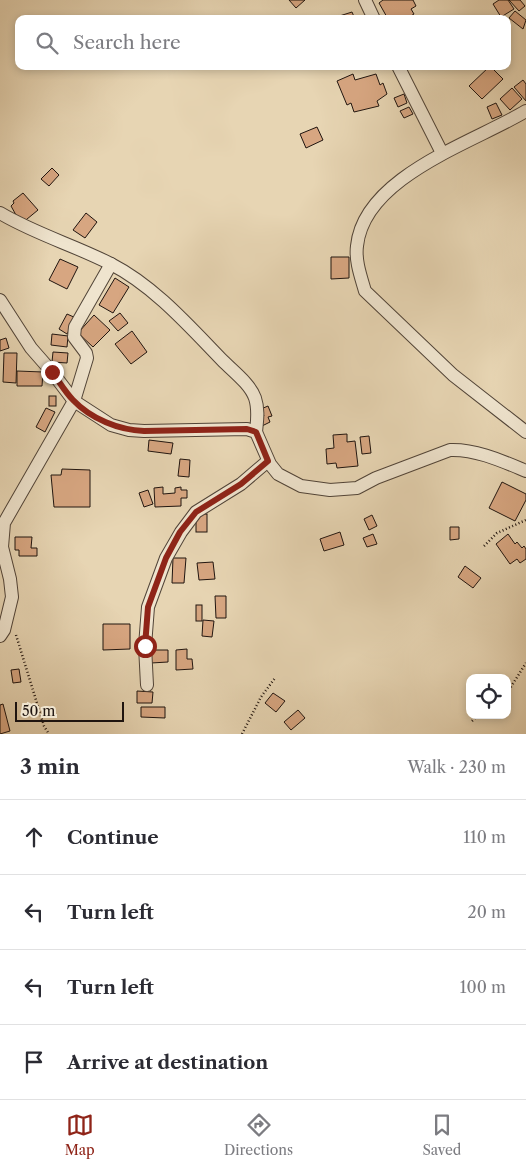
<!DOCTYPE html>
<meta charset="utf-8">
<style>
:root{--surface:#fff;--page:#f7f7f7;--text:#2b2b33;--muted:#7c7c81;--line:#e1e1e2;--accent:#8f2418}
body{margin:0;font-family:"Libre Caslon Text",serif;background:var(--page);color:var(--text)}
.controls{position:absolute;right:15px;bottom:15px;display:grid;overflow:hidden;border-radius:10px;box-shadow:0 2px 8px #0003}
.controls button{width:45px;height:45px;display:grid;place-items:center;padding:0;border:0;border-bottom:1px solid var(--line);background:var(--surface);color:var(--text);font:25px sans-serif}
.scale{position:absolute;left:15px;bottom:12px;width:109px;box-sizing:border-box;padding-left:5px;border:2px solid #1f140f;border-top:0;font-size:14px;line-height:18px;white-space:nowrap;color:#1f140f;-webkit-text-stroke:4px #efe4ce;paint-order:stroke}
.stop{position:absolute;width:15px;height:15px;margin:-11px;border:4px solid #8f2418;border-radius:50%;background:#fff}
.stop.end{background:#8f2418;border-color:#fff;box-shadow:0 1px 5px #0008}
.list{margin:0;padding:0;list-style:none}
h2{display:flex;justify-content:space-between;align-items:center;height:65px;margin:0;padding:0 20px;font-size:21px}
h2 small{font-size:16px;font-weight:400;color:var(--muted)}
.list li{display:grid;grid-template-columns:32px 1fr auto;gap:15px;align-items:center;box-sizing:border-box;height:75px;padding:0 20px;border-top:1px solid var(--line)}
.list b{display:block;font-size:19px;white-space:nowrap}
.list em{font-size:16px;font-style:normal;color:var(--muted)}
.icon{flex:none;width:28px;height:28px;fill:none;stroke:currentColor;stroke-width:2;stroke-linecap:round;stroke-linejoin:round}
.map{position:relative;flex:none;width:526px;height:734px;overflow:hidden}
.search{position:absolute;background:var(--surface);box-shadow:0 2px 8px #0003;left:15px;right:15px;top:15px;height:55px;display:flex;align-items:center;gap:12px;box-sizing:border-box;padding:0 18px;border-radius:10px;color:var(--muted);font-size:19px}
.sheet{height:365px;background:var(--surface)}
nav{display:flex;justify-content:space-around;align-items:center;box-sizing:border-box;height:70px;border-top:1px solid var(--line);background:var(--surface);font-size:14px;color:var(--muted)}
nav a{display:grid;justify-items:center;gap:2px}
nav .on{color:var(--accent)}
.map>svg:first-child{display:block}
.building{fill:#d7a681;stroke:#1f140f}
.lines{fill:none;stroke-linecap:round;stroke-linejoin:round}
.street-casing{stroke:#514438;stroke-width:14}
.path{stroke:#1f140f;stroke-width:2.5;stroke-dasharray:1 2.5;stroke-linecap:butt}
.street{stroke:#efe4ce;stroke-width:12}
.route{stroke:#8f2418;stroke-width:6}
</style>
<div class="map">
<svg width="526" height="734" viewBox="0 0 526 734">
<rect width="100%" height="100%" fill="#e7d5b3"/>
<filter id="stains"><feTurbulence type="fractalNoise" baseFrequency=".004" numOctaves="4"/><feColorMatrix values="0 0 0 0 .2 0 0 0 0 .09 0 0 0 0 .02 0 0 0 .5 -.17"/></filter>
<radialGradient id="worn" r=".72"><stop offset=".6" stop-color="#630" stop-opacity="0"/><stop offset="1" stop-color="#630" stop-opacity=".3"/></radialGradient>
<g class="building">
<polygon points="289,0 305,0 296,8"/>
<polygon points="383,0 413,0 416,6 411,9 414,14 406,19 402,19 400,16 388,19 379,3"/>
<polygon points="499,0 508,0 514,9 501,17 493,4"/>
<polygon points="509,0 520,0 525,6 519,11"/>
<polygon points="515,11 526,20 523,29 509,18"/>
<polygon points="352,12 355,19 330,19"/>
<polygon points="490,66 503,79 482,99 469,86"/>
<polygon points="353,74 355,80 376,74 380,85 383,83 387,94 377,101 379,106 354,112 351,103 347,105 337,81"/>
<polygon points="523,80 526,84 526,101 514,87"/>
<polygon points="512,88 522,99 510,110 500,99"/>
<polygon points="404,94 407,103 398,107 394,98"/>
<polygon points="496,103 502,115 492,119 487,107"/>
<polygon points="409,107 413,114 404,118 400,111"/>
<polygon points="317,127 323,140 306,148 300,134"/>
<polygon points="52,168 59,175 49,186 41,179"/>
<polygon points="23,193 38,210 21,224 11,206 14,203 13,201"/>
<polygon points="86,213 97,222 85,238 73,230"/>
<polygon points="331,257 349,257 349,278 331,279"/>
<polygon points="60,259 78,267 67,289 49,280"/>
<polygon points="115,278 129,287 113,313 99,305"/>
<polygon points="120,313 128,323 118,331 109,321"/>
<polygon points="67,314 76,318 67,334 59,329"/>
<polygon points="94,315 110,330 93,347 78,333"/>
<polygon points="132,331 147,352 131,364 115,344"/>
<polygon points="52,334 68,336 67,347 51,345"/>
<polygon points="6,338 9,348 0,351 0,340"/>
<polygon points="53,352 68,353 67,363 52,362"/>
<polygon points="4,353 17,353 16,383 3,382"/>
<polygon points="17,371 43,372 42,386 17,386"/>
<rect x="49" y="396" width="7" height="10"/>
<polygon points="268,406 272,416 268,417 270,422 262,426 259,418 264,416 261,409"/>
<polygon points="46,408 55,412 45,432 36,427"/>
<polygon points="347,434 347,442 355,441 358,466 337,468 336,463 327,464 326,449 334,448 333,435"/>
<polygon points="369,436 371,453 362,454 360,437"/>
<polygon points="149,440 173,443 171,454 148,451"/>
<polygon points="180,459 190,460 189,477 178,476"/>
<polygon points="62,469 90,470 90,507 54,507 51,475 61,475"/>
<polygon points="502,482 526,494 526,500 515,521 489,508"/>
<polygon points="163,487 163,494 175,493 175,488 181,487 181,490 187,490 187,498 181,498 181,506 155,507 154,488"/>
<polygon points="148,490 153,504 144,507 139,493"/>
<rect x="196" y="514" width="11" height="18"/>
<polygon points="372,515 377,526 369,530 364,519"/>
<polygon points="450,527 459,527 459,539 450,540"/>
<polygon points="340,532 344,545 324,551 320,539"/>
<polygon points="373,534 377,544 367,547 363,538"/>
<polygon points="508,534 515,544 517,542 522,548 524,546 526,549 526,559 520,563 517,559 510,564 496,544"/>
<polygon points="15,537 32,537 31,548 37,548 37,556 19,556 19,550 15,550"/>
<polygon points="173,558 186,558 184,583 172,583"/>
<polygon points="213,562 215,579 199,580 197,563"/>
<polygon points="465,566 481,578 473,588 458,577"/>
<polygon points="215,596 226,596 226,618 216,618"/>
<rect x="196" y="605" width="6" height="16"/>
<polygon points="203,620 214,621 212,637 202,636"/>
<polygon points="103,624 130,624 130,649 103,650"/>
<polygon points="187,649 187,659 192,659 193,669 176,670 176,650"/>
<polygon points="151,650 168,650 168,662 151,663"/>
<polygon points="19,669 21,682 13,683 11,670"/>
<polygon points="137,691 153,692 152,703 137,703"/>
<polygon points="273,693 285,701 276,712 265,703"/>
<polygon points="3,704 10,731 0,734 0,705"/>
<polygon points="141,707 165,707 165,718 141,717"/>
<polygon points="298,710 305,718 291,730 284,722"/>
</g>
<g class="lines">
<g class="street-casing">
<g id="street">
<polyline points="365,0 374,19"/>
<polyline points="398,66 442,153"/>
<path d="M526 111C475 142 364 176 357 246 355 261 361 277 365 291L453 375 526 432"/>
<path d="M0 213C35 234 74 245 111 264 154 286 189 326 223 361 234 372 250 384 255 398 259 410 257 421 256 432"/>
<path d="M0 300 31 348 52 372 74 401 111 425 129 430 144 431 247 429 256 432 270 464 278 474 301 486 330 490 357 488 376 478 450 450C476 449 502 461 526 471"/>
<polyline points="0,636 4,630 12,597 10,579 2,547 4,523 74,401 87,358 86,353 74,337 75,327 111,264"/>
<polyline points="147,685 145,646 148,607 166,558 181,532 196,512 241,484 268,461"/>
</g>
</g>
<g class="path">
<polyline points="484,546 497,533 526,520"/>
<polyline points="16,635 44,726 49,734"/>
<polyline points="507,693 526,663"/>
<polyline points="472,721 478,715"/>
<polyline points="242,734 261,697 275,678"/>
</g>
<use href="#street" class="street"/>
</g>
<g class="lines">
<path class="route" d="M52 372C59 381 65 392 73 400 91 419 119 430 144 431L247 429 256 432 268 461 241 484 196 512 180 532 166 558 148 607 145 646"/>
</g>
<rect width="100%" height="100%" filter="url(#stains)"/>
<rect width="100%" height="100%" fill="url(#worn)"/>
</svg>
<div class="controls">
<button><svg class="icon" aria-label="locate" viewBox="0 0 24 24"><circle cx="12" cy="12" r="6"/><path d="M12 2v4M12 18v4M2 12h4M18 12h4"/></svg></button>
</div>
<div class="scale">50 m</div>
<div class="stop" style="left:145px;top:646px"></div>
<div class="stop end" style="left:52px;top:372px"></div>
<div class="search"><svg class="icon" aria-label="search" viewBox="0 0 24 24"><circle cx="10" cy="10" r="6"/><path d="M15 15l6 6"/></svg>Search here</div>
</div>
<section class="sheet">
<h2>3 min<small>Walk · 230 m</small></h2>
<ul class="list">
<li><svg class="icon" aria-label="ahead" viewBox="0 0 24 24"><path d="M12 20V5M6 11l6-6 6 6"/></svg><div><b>Continue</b></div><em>110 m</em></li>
<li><svg class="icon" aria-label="left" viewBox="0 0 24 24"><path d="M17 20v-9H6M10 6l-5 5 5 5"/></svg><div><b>Turn left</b></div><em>20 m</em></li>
<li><svg class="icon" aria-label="left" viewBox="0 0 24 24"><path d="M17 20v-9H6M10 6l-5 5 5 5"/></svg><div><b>Turn left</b></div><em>100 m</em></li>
<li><svg class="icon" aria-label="arrive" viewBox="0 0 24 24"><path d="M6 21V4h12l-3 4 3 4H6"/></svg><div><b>Arrive at destination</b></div></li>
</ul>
</section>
<nav>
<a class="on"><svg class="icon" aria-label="map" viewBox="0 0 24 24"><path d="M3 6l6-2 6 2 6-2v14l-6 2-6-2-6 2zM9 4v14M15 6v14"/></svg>Map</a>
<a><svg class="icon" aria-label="directions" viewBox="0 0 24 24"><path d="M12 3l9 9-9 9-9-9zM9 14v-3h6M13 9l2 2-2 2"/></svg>Directions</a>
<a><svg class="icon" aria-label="saved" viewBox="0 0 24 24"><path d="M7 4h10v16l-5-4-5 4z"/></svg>Saved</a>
</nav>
